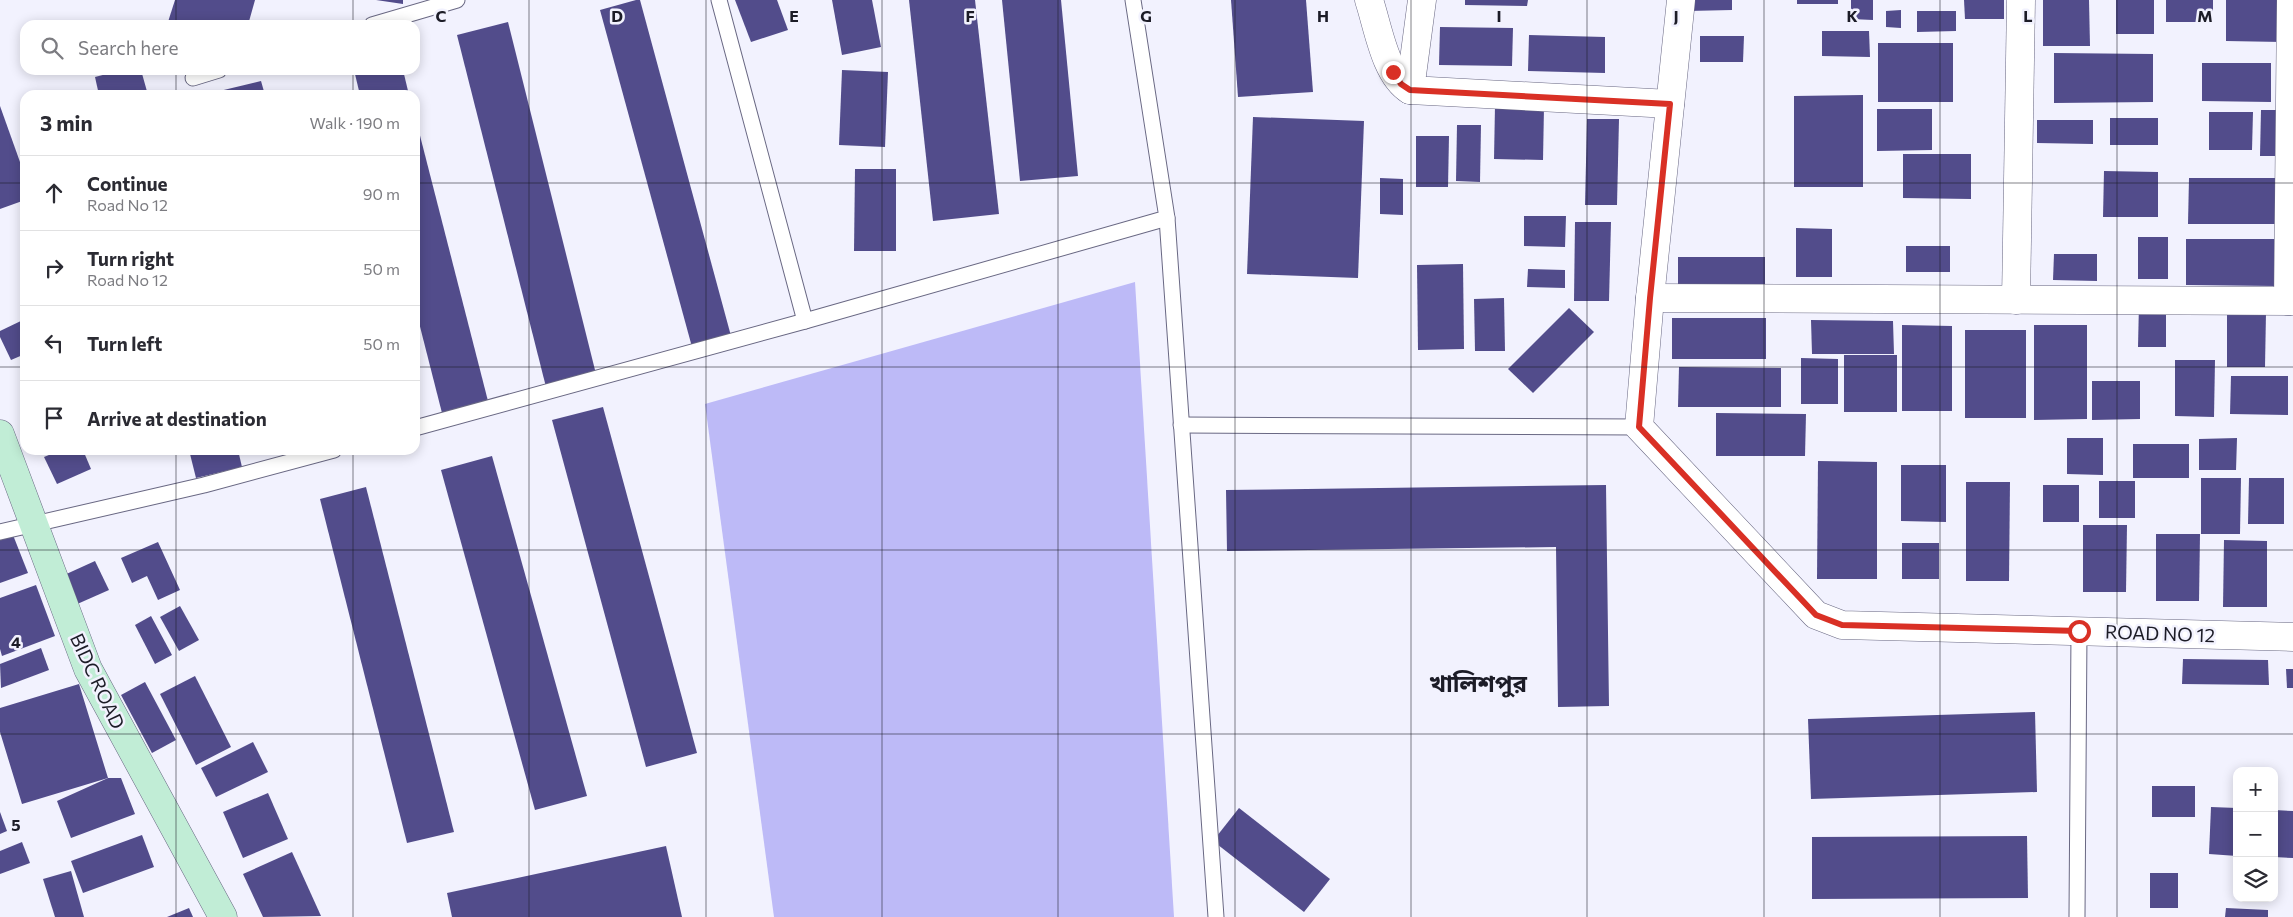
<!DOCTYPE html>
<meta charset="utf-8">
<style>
:root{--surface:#fff;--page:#f7f7f7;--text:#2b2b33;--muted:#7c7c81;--line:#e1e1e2}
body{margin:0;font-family:Commissioner,"Noto Sans Bengali",sans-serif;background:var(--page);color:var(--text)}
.controls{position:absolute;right:15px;bottom:15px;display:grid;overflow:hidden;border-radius:10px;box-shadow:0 2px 12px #0003}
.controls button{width:45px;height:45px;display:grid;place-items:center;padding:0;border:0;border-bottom:1px solid var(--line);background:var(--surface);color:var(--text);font:25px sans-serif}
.stop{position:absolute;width:15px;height:15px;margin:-11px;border:4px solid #d93025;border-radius:50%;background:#fff}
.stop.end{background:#d93025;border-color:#fff;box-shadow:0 1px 5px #0008}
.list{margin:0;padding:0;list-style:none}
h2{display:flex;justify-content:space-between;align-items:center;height:65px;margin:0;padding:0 20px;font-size:21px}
h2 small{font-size:16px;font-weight:400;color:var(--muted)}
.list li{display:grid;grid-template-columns:32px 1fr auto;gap:15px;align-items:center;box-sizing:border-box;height:75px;padding:0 20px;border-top:1px solid var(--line)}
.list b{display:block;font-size:19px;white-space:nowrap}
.list p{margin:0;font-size:16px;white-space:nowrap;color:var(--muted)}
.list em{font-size:16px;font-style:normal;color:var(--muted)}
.icon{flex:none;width:28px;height:28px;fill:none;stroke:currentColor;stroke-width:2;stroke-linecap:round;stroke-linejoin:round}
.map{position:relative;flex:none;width:2293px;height:917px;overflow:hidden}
.search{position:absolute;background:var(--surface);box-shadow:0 2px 12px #0003;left:20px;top:20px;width:400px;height:55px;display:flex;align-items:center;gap:12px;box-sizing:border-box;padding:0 18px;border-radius:15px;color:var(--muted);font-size:19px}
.panel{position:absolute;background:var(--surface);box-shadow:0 2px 12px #0003;left:20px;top:90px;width:400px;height:365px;border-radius:15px}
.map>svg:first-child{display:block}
.green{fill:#bdbaf7}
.building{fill:#524c8b}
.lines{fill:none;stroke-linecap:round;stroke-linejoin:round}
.lane-casing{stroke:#696883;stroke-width:17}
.street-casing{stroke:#696883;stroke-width:29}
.secondary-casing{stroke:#696883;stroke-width:29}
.lane{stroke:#fff;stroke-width:15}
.street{stroke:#fff;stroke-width:28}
.secondary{stroke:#c1edd6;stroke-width:28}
.route{stroke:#d93025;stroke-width:6}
.grid{fill:none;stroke:#1c1c27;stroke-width:1;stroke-opacity:0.55}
.labels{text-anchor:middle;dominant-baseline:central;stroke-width:5;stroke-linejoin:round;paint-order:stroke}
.street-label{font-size:19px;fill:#1c1c27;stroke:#f2f2fe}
.district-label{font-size:24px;font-weight:bold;fill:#1c1c27;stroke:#f2f2fe}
.grid-label{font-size:16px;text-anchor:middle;font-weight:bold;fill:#1c1c27;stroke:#f2f2fe;stroke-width:5;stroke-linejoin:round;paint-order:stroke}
</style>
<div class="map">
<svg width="2293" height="917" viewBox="0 0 2293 917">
<rect width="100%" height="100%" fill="#f2f2fe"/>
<polygon class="green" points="1135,282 1174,917 774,917 705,404"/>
<g class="building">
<polygon points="175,0 255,0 248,25 167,25"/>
<polygon points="376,0 403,0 403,4"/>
<polygon points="636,0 640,0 731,336 692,347 600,10"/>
<polygon points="735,0 777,0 788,30 751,42"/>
<polygon points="832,0 872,0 881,47 842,55"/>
<polygon points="909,0 975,0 999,214 933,221"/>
<polygon points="1002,0 1061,0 1078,176 1020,181"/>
<polygon points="1231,0 1306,0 1313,92 1238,97"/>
<polygon points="1465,0 1528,0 1527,6 1465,5"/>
<polygon points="1688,0 1732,0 1732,10 1688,11"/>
<rect x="1797" y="0" width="41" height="4"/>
<polygon points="1851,0 1873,0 1873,20 1851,19"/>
<polygon points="1964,0 2004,0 2004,19 1965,19"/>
<polygon points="2043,0 2089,0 2090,46 2043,46"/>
<rect x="2116" y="0" width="38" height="34"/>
<rect x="2166" y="0" width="47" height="22"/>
<polygon points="2226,0 2283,0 2282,42 2226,41"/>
<polygon points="1901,10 1901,28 1886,27 1886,11"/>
<polygon points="1917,11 1956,11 1956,31 1917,32"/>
<polygon points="508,22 596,374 546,387 457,35"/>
<polygon points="1440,27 1513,28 1512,66 1439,65"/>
<polygon points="1822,31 1869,31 1870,57 1822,56"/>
<polygon points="1529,35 1605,37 1605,73 1528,71"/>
<polygon points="1700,36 1744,36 1743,62 1700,62"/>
<rect x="1878" y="43" width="75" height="59"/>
<polygon points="2054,53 2153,54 2153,102 2054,103"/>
<polygon points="2202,63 2271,63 2271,102 2202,101"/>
<polygon points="122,70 141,70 148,95 99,95 95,77"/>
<polygon points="354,70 403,70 409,95 360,95"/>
<polygon points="842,70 888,72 885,147 839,145"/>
<polygon points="261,81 265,95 207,95 207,94"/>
<polygon points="1863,95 1863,187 1794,187 1794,96"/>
<polygon points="0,106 25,176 25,200 0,209"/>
<polygon points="1495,106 1544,107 1543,160 1494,159"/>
<polygon points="1877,109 1932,109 1932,150 1877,151"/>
<polygon points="2261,110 2293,110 2293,156 2260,156"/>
<polygon points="2209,112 2253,112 2252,150 2209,150"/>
<polygon points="1253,117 1364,121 1358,278 1247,274"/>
<rect x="2110" y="118" width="48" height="27"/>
<polygon points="1587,119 1619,119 1617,205 1585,205"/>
<polygon points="416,120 488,401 442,413 415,307"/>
<polygon points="2037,120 2093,120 2093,144 2037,143"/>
<polygon points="1457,125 1481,125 1480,182 1456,181"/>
<polygon points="1416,136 1449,136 1448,187 1416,187"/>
<polygon points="1903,154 1971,154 1971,199 1903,198"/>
<polygon points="855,169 896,169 896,251 854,251"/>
<polygon points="2104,171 2158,172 2158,217 2103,217"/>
<polygon points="1380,178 1403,179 1403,215 1380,214"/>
<polygon points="2189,178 2277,178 2277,224 2188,224"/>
<polygon points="1524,216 1566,216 1565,247 1524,246"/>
<polygon points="1575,222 1611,222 1609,301 1574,301"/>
<polygon points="1796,228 1832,229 1832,277 1796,277"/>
<rect x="2138" y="237" width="30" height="42"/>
<polygon points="2186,239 2275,239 2275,286 2186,285"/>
<rect x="1906" y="246" width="44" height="26"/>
<polygon points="2054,254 2097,254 2097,281 2053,280"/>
<rect x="1678" y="257" width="87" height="37"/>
<polygon points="1463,264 1464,349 1418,350 1417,265"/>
<polygon points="1528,269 1565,270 1565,288 1527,287"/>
<polygon points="1504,298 1505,351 1475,351 1474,299"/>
<polygon points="2139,303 2166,303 2166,347 2138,347"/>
<polygon points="1569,308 1594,332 1533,393 1508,369"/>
<polygon points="2227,311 2266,312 2265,367 2227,367"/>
<rect x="1672" y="318" width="94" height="41"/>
<polygon points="25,319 25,354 11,360 0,337 0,331"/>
<polygon points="1811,320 1893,321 1894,354 1812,354"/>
<polygon points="1902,325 1952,326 1952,411 1902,411"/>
<polygon points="2034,325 2087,325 2087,419 2034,420"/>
<rect x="1965" y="330" width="61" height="88"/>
<rect x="1844" y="355" width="53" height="57"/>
<polygon points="1801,358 1838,359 1838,404 1801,404"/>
<polygon points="2175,360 2215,360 2214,417 2175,416"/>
<polygon points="1679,367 1781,368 1781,407 1678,407"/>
<polygon points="2231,376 2288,376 2288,415 2230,414"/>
<polygon points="2092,381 2140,381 2140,419 2092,420"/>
<polygon points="603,407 697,753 646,767 552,420"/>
<polygon points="1716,413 1806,414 1805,456 1716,456"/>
<polygon points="2067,438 2103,438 2103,475 2067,474"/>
<polygon points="2237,438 2236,470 2199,470 2199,439"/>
<rect x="2133" y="444" width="56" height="34"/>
<polygon points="61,450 83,450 91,469 57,484 44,457"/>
<polygon points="189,450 238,450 242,467 196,478"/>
<polygon points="291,450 306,450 292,454"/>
<polygon points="492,456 587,796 535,810 441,470"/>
<polygon points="1818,461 1877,462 1877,579 1817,579"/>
<polygon points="1901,465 1946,465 1946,522 1901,521"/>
<polygon points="2201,478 2241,478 2240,534 2201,534"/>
<polygon points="2249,478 2284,478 2284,524 2248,524"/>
<rect x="2099" y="481" width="36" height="37"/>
<polygon points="1966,482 2010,482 2009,581 1966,581"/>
<polygon points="1606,485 1609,706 1558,707 1556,547 1227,551 1226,490"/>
<rect x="2043" y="485" width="36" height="37"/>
<polygon points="366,487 454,832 407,843 320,499"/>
<polygon points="2083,525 2127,525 2126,592 2083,592"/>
<polygon points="11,530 28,573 0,583 0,535"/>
<polygon points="2156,534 2200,534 2199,601 2156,601"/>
<polygon points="2224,540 2267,541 2267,607 2223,607"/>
<polygon points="158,542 180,590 158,600 147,576 132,583 121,558"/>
<rect x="1902" y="543" width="37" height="36"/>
<polygon points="95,561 109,590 75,605 62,576"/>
<polygon points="36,585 55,636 2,656 0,649 0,598"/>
<polygon points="180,606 199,640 179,651 160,617"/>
<polygon points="151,616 172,655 155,664 135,625"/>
<polygon points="41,648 49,670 1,688 0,664"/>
<polygon points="2183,659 2268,660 2269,685 2182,684"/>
<polygon points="2286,669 2293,669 2293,688 2287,688"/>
<polygon points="195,676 231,747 196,765 160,694"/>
<polygon points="145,682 176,740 152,753 121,695"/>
<polygon points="79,684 108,778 121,778 135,814 71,838 57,801 108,778 22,804 0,732 0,708"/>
<polygon points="2035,712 2037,792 1811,799 1808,719"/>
<polygon points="253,742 268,772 216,797 201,768"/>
<rect x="2152" y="786" width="43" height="31"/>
<polygon points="268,793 288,839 243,858 223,812"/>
<polygon points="2211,807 2237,808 2237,856 2209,854"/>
<polygon points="1239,808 1330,879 1304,912 1213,841"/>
<polygon points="2274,810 2293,811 2293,858 2274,857"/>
<polygon points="0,812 7,831 0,834"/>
<polygon points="142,835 154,867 83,893 71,861"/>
<polygon points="2027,836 2028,898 1812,899 1812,837"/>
<polygon points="22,842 30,863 0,874 0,851"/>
<polygon points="666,846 682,917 452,917 447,893"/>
<polygon points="292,852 321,916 263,917 243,874"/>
<polygon points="71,871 84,917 55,917 43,879"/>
<rect x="2150" y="873" width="28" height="35"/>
<polygon points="189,908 193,917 167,917"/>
<polygon points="2226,908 2268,910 2268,917 2225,917"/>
</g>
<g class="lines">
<g class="lane-casing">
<g id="lane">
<polyline points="719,0 805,321"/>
<polyline points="372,25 457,0"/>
<polyline points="193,78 219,70"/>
<polyline points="1167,218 1216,917"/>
<polyline points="1181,425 1639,427"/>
<polyline points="415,428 805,321 1167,218 1133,0"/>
<polyline points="0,532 204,485 334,450"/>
<polyline points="2077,917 2079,631"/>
</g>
</g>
<g class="street-casing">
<g id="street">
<path d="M1369 0C1378 27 1385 75 1410 90"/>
<polyline points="1422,0 1410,90 1670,104"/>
<polyline points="1681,0 1650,298 1639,427 1816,615 1842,625 2293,637"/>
<polyline points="1650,298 2293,301"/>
<polyline points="2016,300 2021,0"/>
<polyline points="2288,301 2291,0"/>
</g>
</g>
<g class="secondary-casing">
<polyline id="secondary" points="0,434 88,669 223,917"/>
</g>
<use href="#lane" class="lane"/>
<use href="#street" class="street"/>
<use href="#secondary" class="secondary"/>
</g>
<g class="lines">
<polyline class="route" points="1393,72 1401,84 1410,90 1670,104 1650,298 1639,427 1816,615 1842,625 2079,631"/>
</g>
<path class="grid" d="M176 0V25M353 0V25M529 0V917M706 0V917M882 0V917M1058 0V917M1235 0V917M1411 0V917M1587 0V917M1764 0V917M1940 0V917M2117 0V917M176 70V95M353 70V95M0 183H25M415 183H2293M0 367H25M415 367H2293M176 450V917M353 450V917M0 550H2293M0 734H2293"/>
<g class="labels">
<g class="street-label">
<text transform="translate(2160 633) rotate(2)">ROAD NO 12</text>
<text transform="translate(98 681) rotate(65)">BIDC ROAD</text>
</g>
<g class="district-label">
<text x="1478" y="682">খালিশপুর</text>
</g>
</g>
<g class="grid-label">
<text x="441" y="22">C</text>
<text x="617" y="22">D</text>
<text x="794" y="22">E</text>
<text x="970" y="22">F</text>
<text x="1146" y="22">G</text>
<text x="1323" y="22">H</text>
<text x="1499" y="22">I</text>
<text x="1676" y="22">J</text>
<text x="1852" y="22">K</text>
<text x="2028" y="22">L</text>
<text x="2205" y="22">M</text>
<text x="16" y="648">4</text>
<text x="16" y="831">5</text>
</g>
</svg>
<div class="controls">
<button>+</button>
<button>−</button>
<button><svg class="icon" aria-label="layers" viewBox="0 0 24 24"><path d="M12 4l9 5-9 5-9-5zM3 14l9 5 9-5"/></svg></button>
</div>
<div class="stop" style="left:2079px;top:631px"></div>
<div class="stop end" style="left:1393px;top:72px"></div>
<div class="search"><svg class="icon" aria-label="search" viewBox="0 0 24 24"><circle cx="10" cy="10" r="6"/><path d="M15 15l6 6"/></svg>Search here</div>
<section class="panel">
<h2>3 min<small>Walk · 190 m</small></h2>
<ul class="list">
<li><svg class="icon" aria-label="ahead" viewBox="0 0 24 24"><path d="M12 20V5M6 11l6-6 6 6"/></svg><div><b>Continue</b><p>Road No 12</p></div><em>90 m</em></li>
<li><svg class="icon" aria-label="right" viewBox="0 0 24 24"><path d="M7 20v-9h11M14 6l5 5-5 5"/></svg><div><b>Turn right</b><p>Road No 12</p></div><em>50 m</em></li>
<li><svg class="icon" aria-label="left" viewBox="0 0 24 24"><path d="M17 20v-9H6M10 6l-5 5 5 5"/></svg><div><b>Turn left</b></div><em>50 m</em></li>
<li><svg class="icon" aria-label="arrive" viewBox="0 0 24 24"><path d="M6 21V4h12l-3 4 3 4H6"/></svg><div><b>Arrive at destination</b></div></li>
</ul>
</section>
</div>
